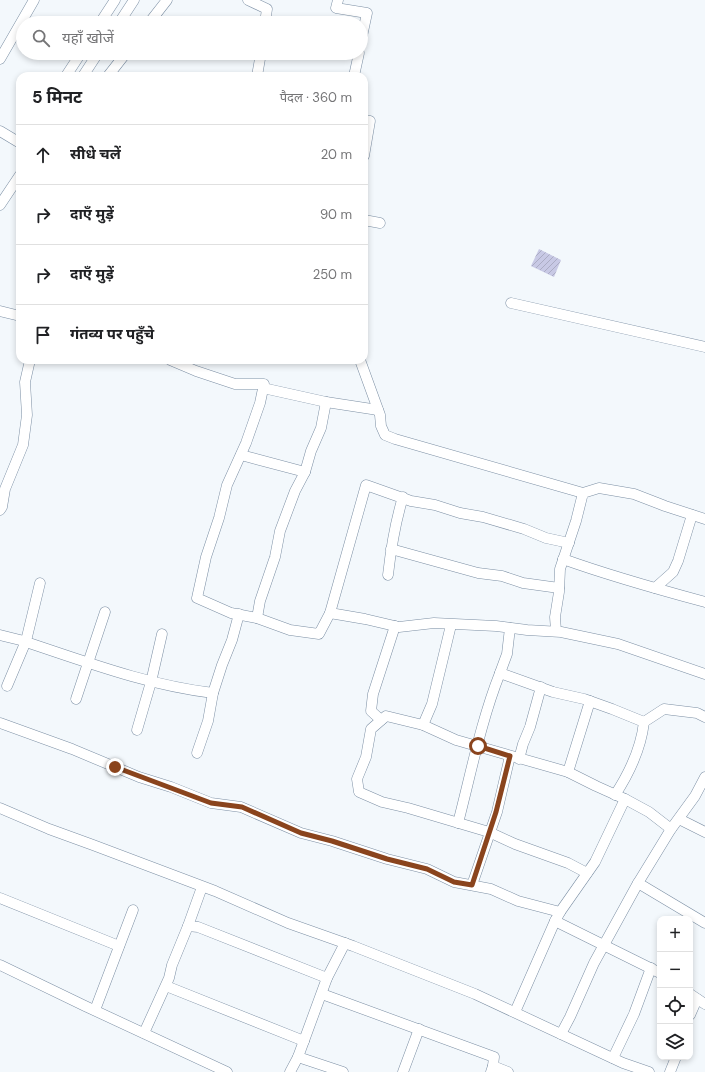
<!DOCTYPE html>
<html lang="hi">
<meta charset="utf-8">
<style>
:root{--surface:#fff;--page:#f2f2f2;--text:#202124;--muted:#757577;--line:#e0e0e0}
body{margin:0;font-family:"DM Sans","Noto Sans Devanagari",sans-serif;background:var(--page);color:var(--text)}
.controls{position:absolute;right:12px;bottom:12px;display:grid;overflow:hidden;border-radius:8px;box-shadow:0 2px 6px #0003}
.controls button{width:36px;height:36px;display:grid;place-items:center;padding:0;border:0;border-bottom:1px solid var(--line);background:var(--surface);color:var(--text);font:20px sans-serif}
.stop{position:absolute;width:12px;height:12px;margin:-9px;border:3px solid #8a441d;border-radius:50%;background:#fff}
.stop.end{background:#8a441d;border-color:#fff;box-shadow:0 1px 4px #0008}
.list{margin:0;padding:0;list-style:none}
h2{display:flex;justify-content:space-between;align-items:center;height:52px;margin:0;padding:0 16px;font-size:17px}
h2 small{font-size:13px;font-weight:400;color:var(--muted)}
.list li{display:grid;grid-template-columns:26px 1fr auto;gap:12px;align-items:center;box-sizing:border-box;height:60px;padding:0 16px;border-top:1px solid var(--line)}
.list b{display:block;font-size:15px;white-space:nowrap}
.list em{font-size:13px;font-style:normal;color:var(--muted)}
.icon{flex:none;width:22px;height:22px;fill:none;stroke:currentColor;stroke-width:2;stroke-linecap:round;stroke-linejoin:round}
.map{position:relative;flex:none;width:705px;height:1072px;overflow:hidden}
.search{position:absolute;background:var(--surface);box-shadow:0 2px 6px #0003;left:16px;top:16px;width:352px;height:44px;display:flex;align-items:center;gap:10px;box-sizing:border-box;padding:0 14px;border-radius:22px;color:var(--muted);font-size:15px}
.panel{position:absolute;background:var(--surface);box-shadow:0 2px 6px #0003;left:16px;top:72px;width:352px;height:292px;border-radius:12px}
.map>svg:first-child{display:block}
.building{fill:url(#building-hatch)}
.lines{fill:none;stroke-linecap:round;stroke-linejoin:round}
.minor-casing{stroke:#7c8fa4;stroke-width:11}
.minor{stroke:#fff;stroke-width:10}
.route{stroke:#8a441d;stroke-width:5}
</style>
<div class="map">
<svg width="705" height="1072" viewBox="0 0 705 1072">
<defs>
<pattern id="building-hatch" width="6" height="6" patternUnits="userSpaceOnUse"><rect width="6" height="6" fill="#c8c9e5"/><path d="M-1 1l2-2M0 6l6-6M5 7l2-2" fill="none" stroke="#abacc4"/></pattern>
</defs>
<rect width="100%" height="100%" fill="#f3f8fc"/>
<polygon class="building" points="539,249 561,260 554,277 531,266"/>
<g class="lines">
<g class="minor-casing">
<g id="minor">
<polyline points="248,0 267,9 265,23"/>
<polyline points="338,0 336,8 367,13 361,41"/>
<polyline points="100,23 115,0"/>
<polyline points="119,23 134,0"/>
<polyline points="149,23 167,0"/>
<polyline points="0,59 34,0"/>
<polyline points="66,76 81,53"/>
<polyline points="83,76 98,53"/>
<polyline points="108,76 126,53"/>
<polyline points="257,76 261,53"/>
<polyline points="354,76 359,53"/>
<polyline points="364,120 370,121 364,156"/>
<polyline points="0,131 20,143"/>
<polyline points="0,205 20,175"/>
<polyline points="364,220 380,223"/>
<polyline points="511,303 705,347"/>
<polyline points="0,311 20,316"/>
<polyline points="170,360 196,371 235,384 264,384 260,403 246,443 227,485 219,518 206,557 197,598 231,613 257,618 290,630 319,634 330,613 365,619 399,627 434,623 496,626 527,630 561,632 618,644 705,674"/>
<polyline points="360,360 380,415 381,426 385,435 395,439 583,493"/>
<polyline points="263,388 326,402 378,410"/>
<polyline points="241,455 305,472"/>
<polyline points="0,510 2,507 5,489 23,445 27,415 25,382 30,360"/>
<polyline points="391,549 478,573 502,576 523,583 559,588"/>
<path d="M563 559C610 576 657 589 705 602"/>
<path d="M388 575C391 548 395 523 403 497"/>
<polyline points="655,588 673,572 678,561 692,515"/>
<polyline points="330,613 366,485 411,501 435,505 460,513 483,517 524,529 546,538 569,543"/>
<polyline points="257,618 260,601 275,557 280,531 295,491 305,472 311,451 321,428 326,402"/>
<polyline points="556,631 555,617 559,592 560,569 576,521 583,493 599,488 634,494 665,506 705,519"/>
<path d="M0 635 20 640C84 661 146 685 213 693"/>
<polyline points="500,673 507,654 510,628"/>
<polyline points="7,686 26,641 40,583"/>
<polyline points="76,699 105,612"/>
<polyline points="381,720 371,711 373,694 395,626"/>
<polyline points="644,722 664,709 697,713 705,717"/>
<polyline points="0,723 72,749 139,777 171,787 211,803 241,807 301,833 332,841 387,859 427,869 454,882 491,889 518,901 560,912 555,921 660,973"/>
<polyline points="423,725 432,704 451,625"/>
<polyline points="137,730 151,682 162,634"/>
<polyline points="197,753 208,721 213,693 222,665 232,640 239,614"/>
<polyline points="519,759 523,744 530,727 541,687"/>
<polyline points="568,772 590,701"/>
<polyline points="705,777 695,796 671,829 638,883 705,923"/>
<polyline points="0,808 49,829 93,845 215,891 288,923 353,946 475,994 623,1063 649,1072"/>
<polyline points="679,819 705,832"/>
<path d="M458 823C471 773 481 721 500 673L553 692 584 699 612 709 644 722C641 749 630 772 615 795"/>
<polyline points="587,873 568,863 515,844 489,832 408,808 382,802 359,792 357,779 366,757 371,729 386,716 423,725 456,740 568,772 596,786 625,799 649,812 671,829"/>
<polyline points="472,885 497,812 510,756"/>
<polyline points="0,898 119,946"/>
<polyline points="560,912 595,862 625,799"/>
<polyline points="188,926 198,927 327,978"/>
<polyline points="0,965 85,1006 227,1072"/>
<polyline points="166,986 304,1041"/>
<polyline points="322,994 494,1057 493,1066"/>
<polyline points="690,994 705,1004"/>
<polyline points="95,1010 133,910"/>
<polyline points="515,1012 555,921"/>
<polyline points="690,1015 697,999"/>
<polyline points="144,1033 169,978 172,965 188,926 202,887"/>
<polyline points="561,1034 570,1017 594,963 638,883"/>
<polyline points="613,1058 634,1014 651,968"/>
<polyline points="290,1072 298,1057"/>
<polyline points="343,1072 298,1057 327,978 345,943"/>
<polyline points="403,1072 419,1029"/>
<polyline points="491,1072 493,1066 508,1072"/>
<polyline points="670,1072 676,1057"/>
</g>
</g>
<use href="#minor" class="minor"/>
</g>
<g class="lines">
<polyline class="route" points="115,767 211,803 242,807 301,833 332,841 387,859 427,869 454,882 472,885 496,812 510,756 478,746"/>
</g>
</svg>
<div class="controls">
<button>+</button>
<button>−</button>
<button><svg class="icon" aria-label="locate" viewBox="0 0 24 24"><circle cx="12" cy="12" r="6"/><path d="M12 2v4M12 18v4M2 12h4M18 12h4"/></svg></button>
<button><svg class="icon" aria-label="layers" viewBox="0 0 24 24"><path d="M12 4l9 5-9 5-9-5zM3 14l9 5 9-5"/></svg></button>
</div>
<div class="stop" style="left:478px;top:746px"></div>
<div class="stop end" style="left:115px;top:767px"></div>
<div class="search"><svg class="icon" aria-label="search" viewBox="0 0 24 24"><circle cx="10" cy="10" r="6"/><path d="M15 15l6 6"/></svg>यहाँ खोजें</div>
<section class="panel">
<h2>5 मिनट<small>पैदल · 360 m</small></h2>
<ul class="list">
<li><svg class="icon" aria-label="ahead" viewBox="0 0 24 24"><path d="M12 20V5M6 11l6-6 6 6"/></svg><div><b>सीधे चलें</b></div><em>20 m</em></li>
<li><svg class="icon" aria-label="right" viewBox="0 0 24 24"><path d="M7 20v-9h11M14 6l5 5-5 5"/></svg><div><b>दाएँ मुड़ें</b></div><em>90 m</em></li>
<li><svg class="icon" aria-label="right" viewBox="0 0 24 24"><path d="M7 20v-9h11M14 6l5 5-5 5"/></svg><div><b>दाएँ मुड़ें</b></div><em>250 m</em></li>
<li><svg class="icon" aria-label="arrive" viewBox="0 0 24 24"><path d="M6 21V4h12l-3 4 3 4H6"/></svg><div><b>गंतव्य पर पहुँचे</b></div></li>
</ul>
</section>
</div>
